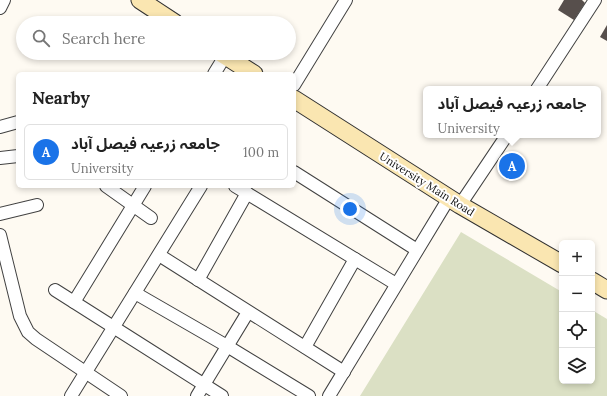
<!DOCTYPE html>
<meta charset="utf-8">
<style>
:root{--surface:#fff;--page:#f2f2f2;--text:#222;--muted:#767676;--line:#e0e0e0;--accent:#1a73e8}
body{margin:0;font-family:Lora,"Noto Sans Arabic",serif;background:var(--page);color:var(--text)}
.controls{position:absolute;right:12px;bottom:12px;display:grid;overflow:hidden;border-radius:6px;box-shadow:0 2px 6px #0003}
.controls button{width:36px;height:36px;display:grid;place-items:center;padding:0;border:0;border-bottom:1px solid var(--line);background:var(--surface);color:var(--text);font:20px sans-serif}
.you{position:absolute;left:350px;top:209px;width:14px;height:14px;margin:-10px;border:3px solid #fff;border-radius:50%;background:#1a73e8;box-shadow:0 0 0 6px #1a73e833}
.badge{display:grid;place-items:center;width:26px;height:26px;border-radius:50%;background:var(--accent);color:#fff;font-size:13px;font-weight:700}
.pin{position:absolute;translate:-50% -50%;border:2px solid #fff;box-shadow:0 1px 4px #0006}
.popup{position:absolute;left:423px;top:86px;width:178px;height:52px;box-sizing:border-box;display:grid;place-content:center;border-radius:6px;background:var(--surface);filter:drop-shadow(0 1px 3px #0005);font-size:13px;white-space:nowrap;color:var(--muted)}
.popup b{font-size:15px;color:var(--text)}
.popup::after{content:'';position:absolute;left:50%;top:100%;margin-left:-8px;border:8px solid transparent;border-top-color:var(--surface)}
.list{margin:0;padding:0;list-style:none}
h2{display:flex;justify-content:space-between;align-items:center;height:52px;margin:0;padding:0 16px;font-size:17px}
h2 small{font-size:13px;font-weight:400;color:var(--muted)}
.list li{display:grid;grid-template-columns:26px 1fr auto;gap:12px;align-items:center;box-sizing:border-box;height:56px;margin:0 8px 8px;padding:0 8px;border:1px solid var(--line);border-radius:6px}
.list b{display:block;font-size:15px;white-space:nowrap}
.list p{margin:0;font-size:13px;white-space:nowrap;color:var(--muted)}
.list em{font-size:13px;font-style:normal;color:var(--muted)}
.icon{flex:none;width:22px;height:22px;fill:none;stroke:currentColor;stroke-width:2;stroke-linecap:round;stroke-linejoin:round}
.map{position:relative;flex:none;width:607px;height:396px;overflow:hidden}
.search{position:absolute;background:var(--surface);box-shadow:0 2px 6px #0003;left:16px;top:16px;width:280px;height:44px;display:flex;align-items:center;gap:10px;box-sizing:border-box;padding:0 14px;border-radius:22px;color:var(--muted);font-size:15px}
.panel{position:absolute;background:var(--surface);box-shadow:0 2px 6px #0003;left:16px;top:72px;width:280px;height:116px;border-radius:6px}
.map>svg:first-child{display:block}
.cemetery{fill:#dbe0c4}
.building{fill:#574f4c}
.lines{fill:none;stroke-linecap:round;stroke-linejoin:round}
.street-casing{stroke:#424242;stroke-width:14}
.secondary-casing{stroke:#313131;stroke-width:19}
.street{stroke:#fff;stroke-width:12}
.secondary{stroke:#fae6b1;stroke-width:17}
.labels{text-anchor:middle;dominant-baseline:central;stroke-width:4;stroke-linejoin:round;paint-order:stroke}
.street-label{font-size:11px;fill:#0f0f0f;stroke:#fff}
</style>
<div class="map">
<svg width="607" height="396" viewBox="0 0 607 396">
<rect width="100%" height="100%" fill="#fefaf2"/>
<polygon class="cemetery" points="461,232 562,292 562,381 592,381 592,310 607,319 607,396 360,396"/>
<g class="building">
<polygon points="564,0 582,0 585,3 574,20 558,10"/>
<polygon points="607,25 607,41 600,37"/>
</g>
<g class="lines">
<g class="street-casing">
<g id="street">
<polyline points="0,8 4,0"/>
<polyline points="214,74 225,56"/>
<polyline points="294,85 346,0"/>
<polyline points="537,89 595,0"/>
<polyline points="0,127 18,122"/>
<polyline points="0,158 18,156"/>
<polyline points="294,172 417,250"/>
<polyline points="106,186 151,218"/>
<polyline points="235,186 396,284"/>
<polyline points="460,205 507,135"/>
<polyline points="0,214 37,205"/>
<polyline points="0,235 20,316 28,332 36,339 121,396"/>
<polyline points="159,255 344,372"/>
<polyline points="198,280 247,193"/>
<polyline points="55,290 222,396"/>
<polyline points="135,293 227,346 309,396"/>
<polyline points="74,302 145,186"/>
<polyline points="305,347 355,259"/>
<polyline points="71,396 201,186"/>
<polyline points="197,396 248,312"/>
<polyline points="329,396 449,198"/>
</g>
</g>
<g class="secondary-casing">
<g id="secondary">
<polyline points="140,0 175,23"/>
<polyline points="221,53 254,74"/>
<polyline points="294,99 460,205 562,264"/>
<polyline points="592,281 607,290"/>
</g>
</g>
<use href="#street" class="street"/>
<use href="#secondary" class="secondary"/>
</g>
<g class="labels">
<g class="street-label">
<text transform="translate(427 184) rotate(32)">University Main Road</text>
</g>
</g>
</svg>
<div class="controls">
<button>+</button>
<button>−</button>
<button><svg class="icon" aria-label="locate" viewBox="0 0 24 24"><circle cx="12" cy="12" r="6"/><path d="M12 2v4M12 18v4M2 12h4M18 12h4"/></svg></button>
<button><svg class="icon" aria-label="layers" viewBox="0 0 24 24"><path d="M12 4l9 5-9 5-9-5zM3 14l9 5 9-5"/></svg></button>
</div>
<div class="you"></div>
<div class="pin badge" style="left:512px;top:166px">A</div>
<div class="popup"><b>جامعہ زرعیہ فیصل آباد</b>University</div>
<div class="search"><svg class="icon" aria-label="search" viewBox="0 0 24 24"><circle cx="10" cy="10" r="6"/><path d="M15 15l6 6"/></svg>Search here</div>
<section class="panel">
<h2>Nearby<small></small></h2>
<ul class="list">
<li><span class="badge">A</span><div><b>جامعہ زرعیہ فیصل آباد</b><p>University</p></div><em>100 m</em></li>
</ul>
</section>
</div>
